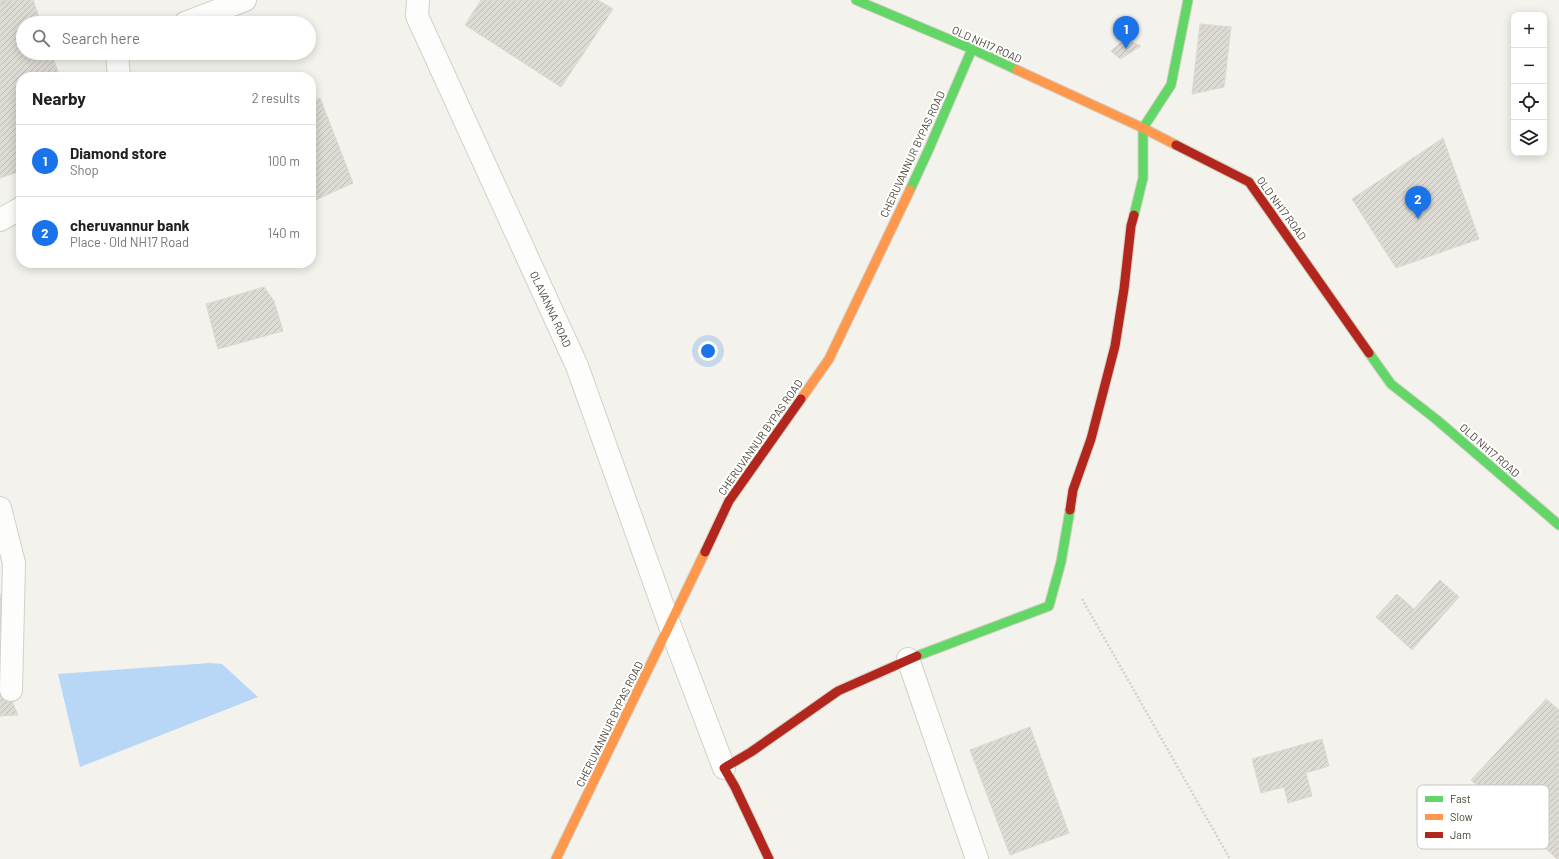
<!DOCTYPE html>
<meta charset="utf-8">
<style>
:root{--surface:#fff;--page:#f2f2f2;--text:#222;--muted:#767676;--line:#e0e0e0;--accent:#1a73e8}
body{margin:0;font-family:Barlow,sans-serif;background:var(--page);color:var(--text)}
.controls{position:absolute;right:12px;top:12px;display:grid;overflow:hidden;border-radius:8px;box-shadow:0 2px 10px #0003}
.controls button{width:36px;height:36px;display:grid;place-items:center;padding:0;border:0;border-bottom:1px solid var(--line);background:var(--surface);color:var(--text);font:20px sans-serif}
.you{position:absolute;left:708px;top:351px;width:14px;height:14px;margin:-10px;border:3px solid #fff;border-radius:50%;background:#1a73e8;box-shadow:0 0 0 6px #1a73e833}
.badge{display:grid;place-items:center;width:26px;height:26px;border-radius:50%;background:var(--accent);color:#fff;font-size:13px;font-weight:700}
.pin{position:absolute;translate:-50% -33px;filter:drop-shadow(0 1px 2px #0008)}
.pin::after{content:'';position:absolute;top:21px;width:14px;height:12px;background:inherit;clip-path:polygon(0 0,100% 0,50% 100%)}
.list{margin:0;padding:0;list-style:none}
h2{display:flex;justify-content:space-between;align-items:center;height:52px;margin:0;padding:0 16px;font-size:17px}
h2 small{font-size:13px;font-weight:400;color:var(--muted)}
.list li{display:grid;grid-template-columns:26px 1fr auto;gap:12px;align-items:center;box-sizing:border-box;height:72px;padding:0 16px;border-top:1px solid var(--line)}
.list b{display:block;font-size:15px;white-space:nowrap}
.list p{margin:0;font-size:13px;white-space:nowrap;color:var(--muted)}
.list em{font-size:13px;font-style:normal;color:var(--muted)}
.icon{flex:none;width:22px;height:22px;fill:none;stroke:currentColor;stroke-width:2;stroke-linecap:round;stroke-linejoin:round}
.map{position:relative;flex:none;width:1559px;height:859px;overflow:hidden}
.search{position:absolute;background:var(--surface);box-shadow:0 2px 10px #0003;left:16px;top:16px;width:300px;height:44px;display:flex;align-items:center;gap:10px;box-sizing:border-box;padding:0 14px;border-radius:22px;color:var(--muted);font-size:15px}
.panel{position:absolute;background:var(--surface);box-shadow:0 2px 10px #0003;left:16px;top:72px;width:300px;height:196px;border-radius:16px}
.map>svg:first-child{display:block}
.water{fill:#b8d6f5}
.building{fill:url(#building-hatch);stroke:#dcd9d1}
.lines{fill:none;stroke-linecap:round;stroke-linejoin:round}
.street-casing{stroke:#d1d0c9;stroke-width:24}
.fast-casing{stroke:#d3d0c2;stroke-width:11}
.slow-casing{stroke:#d3d0c2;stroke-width:11}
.jam-casing{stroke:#d3d0c2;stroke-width:11}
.path{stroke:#d3d2cb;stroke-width:2.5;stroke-dasharray:2 2;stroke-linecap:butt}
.street{stroke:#fdfdfc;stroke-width:22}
.fast{stroke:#63d668;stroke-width:9}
.slow{stroke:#ff974d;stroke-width:9}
.jam{stroke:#b3261e;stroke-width:9}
.labels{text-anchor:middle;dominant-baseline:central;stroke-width:4;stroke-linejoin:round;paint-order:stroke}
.street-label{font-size:11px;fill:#4b4536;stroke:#fff}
.key{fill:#fff;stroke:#c9c7c3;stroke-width:1}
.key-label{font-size:11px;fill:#4b4536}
</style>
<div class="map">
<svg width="1559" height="859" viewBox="0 0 1559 859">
<defs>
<pattern id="building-hatch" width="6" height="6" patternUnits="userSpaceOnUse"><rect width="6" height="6" fill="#dddbd4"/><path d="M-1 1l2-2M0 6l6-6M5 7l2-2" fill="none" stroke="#bfbdb7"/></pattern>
</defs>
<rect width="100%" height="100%" fill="#f3f2ec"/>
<polygon class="water" points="210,663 222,664 258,697 80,767 58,674"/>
<g class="building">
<polygon points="0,0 33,0 41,23 23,23 23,53 51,53 60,77 21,77 21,171 0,178"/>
<polygon points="481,0 598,0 613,9 561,87 465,25"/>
<polygon points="1200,24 1231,27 1224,87 1192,94"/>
<polygon points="1125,39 1141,46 1120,59 1111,51"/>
<polygon points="320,98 353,183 311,202 311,103"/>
<polygon points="1443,138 1479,239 1396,268 1352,199"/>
<polygon points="264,287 274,301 283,331 218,349 206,304"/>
<polygon points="1440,580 1459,597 1412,650 1376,617 1397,594 1414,609"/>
<polygon points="0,594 15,631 0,632"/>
<polygon points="0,673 18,715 0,716"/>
<polygon points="1546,699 1559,710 1559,859 1557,859 1471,780"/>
<polygon points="1030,727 1069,833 1010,855 970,750"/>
<polygon points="1322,739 1329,766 1306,773 1312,796 1288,803 1284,787 1261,793 1252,759"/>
</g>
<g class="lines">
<g class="street-casing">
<g id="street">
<polyline points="418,0 417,16 577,366 670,626 724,768"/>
<polyline points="185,23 245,0"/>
<polyline points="117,53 119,77"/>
<polyline points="0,220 21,208"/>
<polyline points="0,508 14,563 11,690"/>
<polyline points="908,659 977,859"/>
</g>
</g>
<g class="fast-casing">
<g id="fast">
<polyline points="856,0 972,49 1017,70"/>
<polyline points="910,190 928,151 972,49"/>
<polyline points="1134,215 1143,178 1143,128 1171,85 1188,0"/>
<polyline points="1369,353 1391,384 1437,420 1559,525"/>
<polyline points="917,656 1049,606 1061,562 1070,510"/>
</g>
</g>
<g class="slow-casing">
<g id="slow">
<polyline points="1017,70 1143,128 1176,145"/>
<polyline points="801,399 829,359 910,190"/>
<polyline points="556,859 705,552"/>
</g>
</g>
<g class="jam-casing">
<g id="jam">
<polyline points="1176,145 1249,182 1369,353"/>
<polyline points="1070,510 1073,490 1091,439 1115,346 1124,289 1131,226 1134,215"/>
<polyline points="705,552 729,501 801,399"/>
<polyline points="769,859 735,787 724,768 751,752 838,691 917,656"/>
</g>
</g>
<polyline class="path" points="1082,599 1230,859"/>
<use href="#street" class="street"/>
<use href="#fast" class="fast"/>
<use href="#slow" class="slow"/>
<use href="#jam" class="jam"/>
</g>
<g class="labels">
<g class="street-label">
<text transform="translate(987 44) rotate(24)">OLD NH17 ROAD</text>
<text transform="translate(912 154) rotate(-65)">CHERUVANNUR BYPAS ROAD</text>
<text transform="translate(1282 208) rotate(54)">OLD NH17 ROAD</text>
<text transform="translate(551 309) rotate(65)">OLAVANNA ROAD</text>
<text transform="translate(760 437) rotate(-55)">CHERUVANNUR BYPAS ROAD</text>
<text transform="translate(1490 450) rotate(41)">OLD NH17 ROAD</text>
<text transform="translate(609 724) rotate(-64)">CHERUVANNUR BYPAS ROAD</text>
</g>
</g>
<rect x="1417" y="785" width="132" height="64" rx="6" class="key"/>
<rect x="1425" y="796" width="18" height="6" fill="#63d668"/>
<rect x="1425" y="814" width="18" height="6" fill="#ff974d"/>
<rect x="1425" y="832" width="18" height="6" fill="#b3261e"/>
<g class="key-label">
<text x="1450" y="803">Fast</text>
<text x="1450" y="821">Slow</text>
<text x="1450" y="839">Jam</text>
</g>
</svg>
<div class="controls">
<button>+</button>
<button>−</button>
<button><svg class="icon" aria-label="locate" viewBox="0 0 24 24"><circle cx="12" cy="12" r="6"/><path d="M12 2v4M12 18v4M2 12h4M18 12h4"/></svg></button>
<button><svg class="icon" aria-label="layers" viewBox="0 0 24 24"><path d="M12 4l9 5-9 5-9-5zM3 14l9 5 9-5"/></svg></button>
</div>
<div class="you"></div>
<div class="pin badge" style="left:1126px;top:49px">1</div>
<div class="pin badge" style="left:1418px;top:219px">2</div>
<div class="search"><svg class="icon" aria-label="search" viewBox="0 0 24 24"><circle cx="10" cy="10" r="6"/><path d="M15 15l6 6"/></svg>Search here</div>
<section class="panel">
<h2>Nearby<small>2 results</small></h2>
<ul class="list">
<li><span class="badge">1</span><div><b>Diamond store</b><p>Shop</p></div><em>100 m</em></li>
<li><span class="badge">2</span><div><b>cheruvannur bank</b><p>Place · Old NH17 Road</p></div><em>140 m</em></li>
</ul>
</section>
</div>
